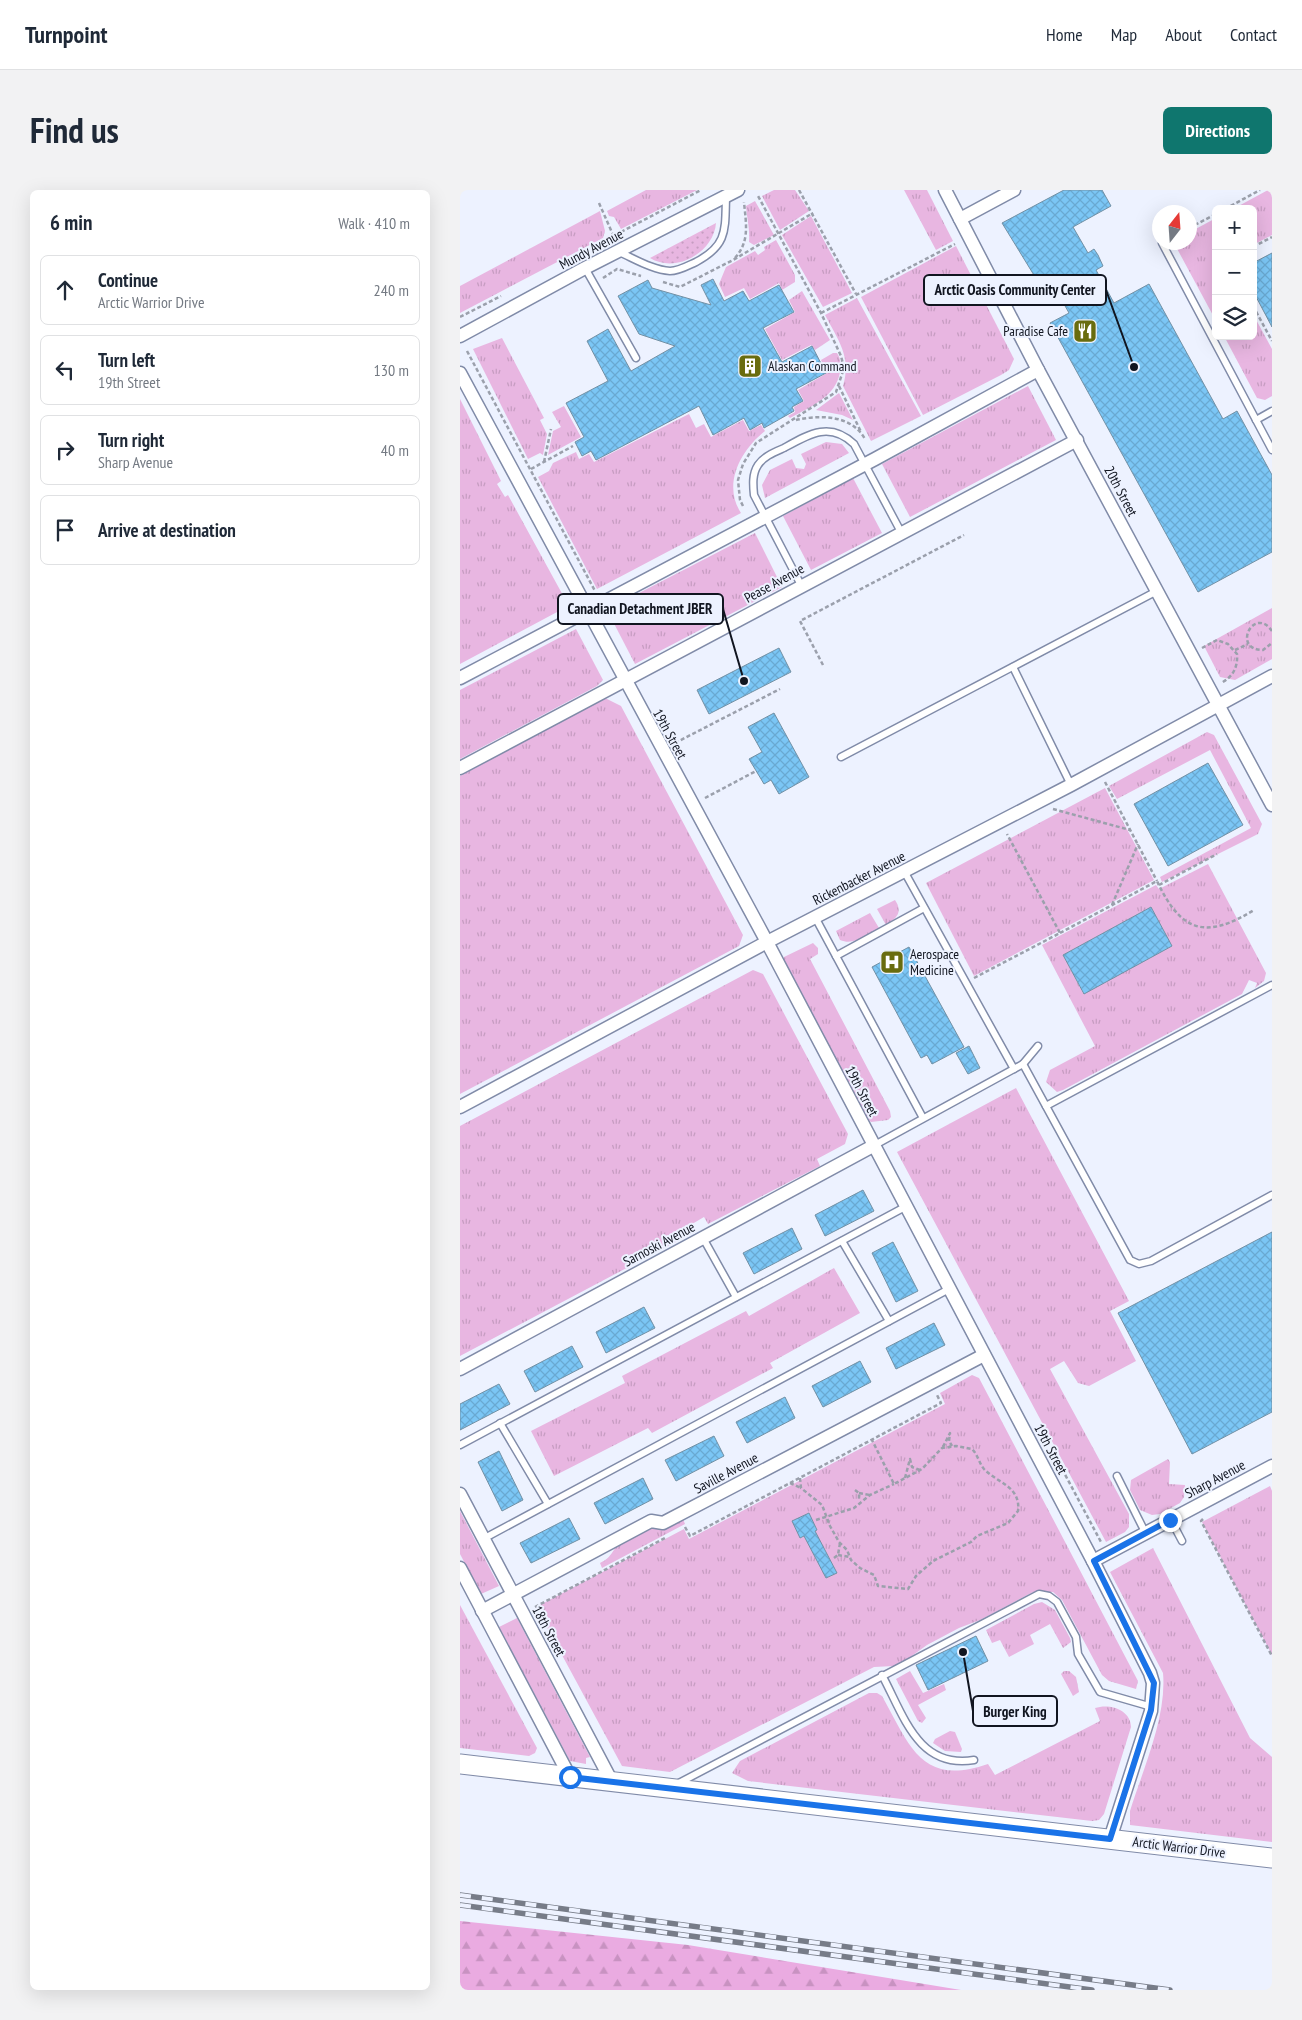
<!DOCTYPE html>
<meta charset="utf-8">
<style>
:root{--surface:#fff;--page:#f2f2f3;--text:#1f2937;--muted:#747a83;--line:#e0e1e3;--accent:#0f766e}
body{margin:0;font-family:"PT Sans Narrow",sans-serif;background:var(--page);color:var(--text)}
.controls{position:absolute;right:15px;top:15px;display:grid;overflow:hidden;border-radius:8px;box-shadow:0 5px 20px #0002}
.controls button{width:45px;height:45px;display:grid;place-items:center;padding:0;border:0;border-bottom:1px solid var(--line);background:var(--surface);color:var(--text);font:25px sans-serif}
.compass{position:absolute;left:692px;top:15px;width:45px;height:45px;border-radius:50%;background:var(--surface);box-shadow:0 5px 20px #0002;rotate:17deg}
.stop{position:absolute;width:15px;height:15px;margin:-11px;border:4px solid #1a73e8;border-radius:50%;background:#fff}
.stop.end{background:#1a73e8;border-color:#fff;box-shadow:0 1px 5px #0008}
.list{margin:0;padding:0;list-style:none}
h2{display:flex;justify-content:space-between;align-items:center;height:65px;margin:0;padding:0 20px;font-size:21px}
h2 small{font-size:16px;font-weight:400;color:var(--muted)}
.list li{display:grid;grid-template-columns:32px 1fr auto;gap:15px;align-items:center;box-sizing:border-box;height:70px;margin:0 10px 10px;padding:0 10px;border:1px solid var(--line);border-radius:8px}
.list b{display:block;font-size:19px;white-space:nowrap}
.list p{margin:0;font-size:16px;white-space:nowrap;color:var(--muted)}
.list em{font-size:16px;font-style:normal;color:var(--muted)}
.icon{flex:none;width:28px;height:28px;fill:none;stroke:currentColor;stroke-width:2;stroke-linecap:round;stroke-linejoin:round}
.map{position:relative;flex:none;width:812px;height:1800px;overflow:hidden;border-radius:8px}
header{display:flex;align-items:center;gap:30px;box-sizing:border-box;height:70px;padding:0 25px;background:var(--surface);border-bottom:1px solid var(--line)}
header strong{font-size:24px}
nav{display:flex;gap:28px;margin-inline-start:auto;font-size:18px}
.intro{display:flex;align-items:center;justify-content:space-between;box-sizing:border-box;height:120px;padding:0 30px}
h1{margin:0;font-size:35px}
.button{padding:12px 22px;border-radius:8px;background:var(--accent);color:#fff;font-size:18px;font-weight:700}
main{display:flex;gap:30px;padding:0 30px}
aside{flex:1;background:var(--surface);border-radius:8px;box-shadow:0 5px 20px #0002}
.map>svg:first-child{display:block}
.grass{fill:url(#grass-tufts);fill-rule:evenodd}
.forest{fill:url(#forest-firs)}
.garden{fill:url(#garden-dots)}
.building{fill:url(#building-cross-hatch);stroke:#7290a4}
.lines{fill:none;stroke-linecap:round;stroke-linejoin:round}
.service-casing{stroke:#808ba8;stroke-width:9}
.minor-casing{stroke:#808ba8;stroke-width:15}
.primary-casing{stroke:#808ba8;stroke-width:21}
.path{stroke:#9ba0ac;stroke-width:2.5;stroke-dasharray:4 2.5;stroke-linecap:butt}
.service{stroke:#fff;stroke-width:6}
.minor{stroke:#fff;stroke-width:12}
.primary{stroke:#fff;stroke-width:19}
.rail-casing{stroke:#777c88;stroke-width:5.5}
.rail{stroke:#edf2ff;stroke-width:4;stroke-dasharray:11;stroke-linecap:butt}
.route{stroke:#1a73e8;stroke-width:6}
.labels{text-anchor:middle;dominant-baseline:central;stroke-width:4;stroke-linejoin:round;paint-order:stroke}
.street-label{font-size:14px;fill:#111520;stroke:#edf2ff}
.poi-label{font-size:14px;fill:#111520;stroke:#edf2ff;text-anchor:start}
.leader{fill:none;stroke:#111520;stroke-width:2}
.callout-dot{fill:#111520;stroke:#edf2ff;stroke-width:2}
.callout{fill:#edf2ff;stroke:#111520;stroke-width:2}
.callout-label{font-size:15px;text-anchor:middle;font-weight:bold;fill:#111520}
</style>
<header>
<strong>Turnpoint</strong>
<nav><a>Home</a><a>Map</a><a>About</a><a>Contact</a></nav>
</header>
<div class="intro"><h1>Find us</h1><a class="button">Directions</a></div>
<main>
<aside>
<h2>6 min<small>Walk · 410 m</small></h2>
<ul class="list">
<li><svg class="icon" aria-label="ahead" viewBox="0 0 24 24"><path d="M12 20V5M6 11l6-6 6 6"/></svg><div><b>Continue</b><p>Arctic Warrior Drive</p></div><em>240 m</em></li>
<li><svg class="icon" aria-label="left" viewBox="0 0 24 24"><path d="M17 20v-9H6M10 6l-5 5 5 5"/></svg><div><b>Turn left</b><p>19th Street</p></div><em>130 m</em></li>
<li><svg class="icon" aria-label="right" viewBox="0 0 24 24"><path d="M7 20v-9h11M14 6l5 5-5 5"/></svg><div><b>Turn right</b><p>Sharp Avenue</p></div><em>40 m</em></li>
<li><svg class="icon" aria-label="arrive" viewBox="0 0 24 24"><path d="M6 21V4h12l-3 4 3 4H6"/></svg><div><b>Arrive at destination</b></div></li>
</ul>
</aside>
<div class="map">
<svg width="812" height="1800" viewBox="0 0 812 1800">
<defs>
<pattern id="grass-tufts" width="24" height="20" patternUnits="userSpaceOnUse" patternTransform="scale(1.25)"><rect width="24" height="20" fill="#e8b6e1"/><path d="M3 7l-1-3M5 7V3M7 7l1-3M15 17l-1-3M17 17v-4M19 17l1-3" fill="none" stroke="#c69cc1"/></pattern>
<pattern id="forest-firs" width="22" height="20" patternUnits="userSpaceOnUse" patternTransform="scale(1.25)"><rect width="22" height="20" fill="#eaabe1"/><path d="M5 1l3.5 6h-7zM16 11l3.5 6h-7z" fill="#c892c1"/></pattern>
<pattern id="garden-dots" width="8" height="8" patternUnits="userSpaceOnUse" patternTransform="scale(1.25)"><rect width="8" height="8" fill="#e8b6e1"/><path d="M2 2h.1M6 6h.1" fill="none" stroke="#c69cc1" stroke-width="1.8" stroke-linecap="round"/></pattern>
<pattern id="building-cross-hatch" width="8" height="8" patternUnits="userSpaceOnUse" patternTransform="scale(1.25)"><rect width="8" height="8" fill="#7bc6f5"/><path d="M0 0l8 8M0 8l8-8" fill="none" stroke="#69a9d2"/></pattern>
</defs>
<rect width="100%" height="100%" fill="#edf2ff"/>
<g class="grass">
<polygon points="186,0 237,0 161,39 154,27 149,26 147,21"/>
<polygon points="314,0 335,0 349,21 320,40 302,6"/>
<polygon points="444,0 467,0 493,51 476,60"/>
<polygon points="808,0 812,0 812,45 793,55 793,19 773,19"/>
<path d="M295 11 314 45 294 55 289 52C290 39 287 29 286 16Z"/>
<polygon points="140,21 145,41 143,48 0,123 0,96"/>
<polygon points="351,26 392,103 363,117 322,45"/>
<polygon points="756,28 756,131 714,53 729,52 730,42"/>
<polygon points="316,50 335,85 335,92 322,100 319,93 290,109 284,98 265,107 259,94 266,77 295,61 298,65 305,60 304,57"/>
<polygon points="496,56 554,169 549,180 541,185 463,225 401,107"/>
<polygon points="342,101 370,150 355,160 351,155 322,170 305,139 335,122 329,110"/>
<path d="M397 108 461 226 411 251 383 196C392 167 378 150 365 125Z"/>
<polygon points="793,124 812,159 812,206 805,210 797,208 764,146 793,146"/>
<polygon points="42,148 84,228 80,230 87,244 83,265 80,263 68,269 13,159"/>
<path d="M373 163H377C381 169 381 175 380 182 376 207 350 217 330 228L328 226 335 222 334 217 344 211 338 200 367 183 361 170Z"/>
<polygon points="568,196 596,250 450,327 422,274"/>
<polygon points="379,203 393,230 382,225 356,220"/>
<polygon points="0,209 41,291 37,294 45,307 48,305 105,409 105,413 99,421 0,474"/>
<polygon points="104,216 121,247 88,265 93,241 101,237 92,222"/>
<path d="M229 224 236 238 244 234 251 247 283 230 289 241 301 235 305 241C281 260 262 294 281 323L137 399 78 287 89 281 93 273 116 262 119 269 129 264 134 272Z"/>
<polygon points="366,252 382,254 389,263 305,308 302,295 310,280 332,269 336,278 344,279 346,274 341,264"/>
<polygon points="393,288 422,343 351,380 323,326"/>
<polygon points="295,343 322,397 175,474 148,422 152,417"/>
<polygon points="812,418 812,469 775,490 760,487 744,456"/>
<polygon points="116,439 143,490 137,496 0,569 0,500"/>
<polygon points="145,508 161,516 283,745 279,756 0,904 0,586"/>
<polygon points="747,542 754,545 802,634 798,644 702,692 700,687 791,638 750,560 657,609 649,596"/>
<polygon points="645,598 694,690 514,786 466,693"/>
<path d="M748 674 806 783 804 791 795 798 797 793 789 790 782 804 603 900 597 902 586 892 590 880 635 856 582 755 696 695 699 699ZM691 717 712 756 623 803 603 765Z"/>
<path d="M435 710C443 722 437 728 426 735L417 719Z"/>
<path d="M410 723 419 738C407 745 394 756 380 750L376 741Z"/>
<polygon points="353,753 358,758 358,764 350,769 430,921 431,927 428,930 411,932 407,928 324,771 324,767"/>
<polygon points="293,780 303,784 388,944 385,954 357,969 360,976 248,1034 244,1027 227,1037 231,1044 0,1166 0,936"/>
<polygon points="556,898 669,1111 650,1121 676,1171 629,1196 618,1193 604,1171 590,1179 669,1324 669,1337 665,1342 646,1352 437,962"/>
<polygon points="374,1078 400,1123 310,1173 313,1178 192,1243 188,1238 94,1286 71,1241 165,1193 162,1186 286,1121 289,1126"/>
<path d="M512 1185 519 1188 678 1491 676 1499 649 1491 642 1485 602 1410 593 1402H573L520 1430 499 1438 467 1455 449 1468 434 1476 414 1477 210 1582 162 1576 76 1417 224 1339 229 1349 485 1214 480 1203ZM349 1323 357 1340 341 1348 333 1331ZM364 1358 377 1383 366 1388 353 1363Z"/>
<polygon points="708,1269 710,1272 709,1294 725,1295 724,1307 720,1313 700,1324 692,1325 680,1320 670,1300 671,1290"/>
<polygon points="810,1296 812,1301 812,1465 742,1332"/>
<polygon points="0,1321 39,1396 21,1404 0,1364"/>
<path d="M223 1329 225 1334 142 1378 140 1373C153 1367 152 1359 161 1352 178 1338 202 1334 223 1329Z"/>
<path d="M693 1358 790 1548 812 1567V1652L670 1635V1621C683 1579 707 1527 703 1483L650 1382Z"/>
<polygon points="582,1412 595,1420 610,1448 611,1452 603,1458 590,1434 570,1445 574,1454 549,1467 540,1450 532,1453 526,1440 574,1414"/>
<polygon points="0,1415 77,1558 75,1563 69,1566 0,1558"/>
<polygon points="57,1428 130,1567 126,1568 126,1574 110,1571 39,1437"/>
<polygon points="450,1481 463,1503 484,1494 486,1500 458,1515 466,1528 462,1533 458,1531 436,1489"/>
<polygon points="604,1481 609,1481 616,1487 619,1502 613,1506 601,1484"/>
<path d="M409 1503H417L422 1506C450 1556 461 1597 528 1574L535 1585 640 1531 635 1518C650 1513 671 1520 671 1537L644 1624 639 1630 632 1631 288 1591 272 1583 280 1571Z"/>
<polygon points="490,1541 495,1542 502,1559 501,1562 485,1561 473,1553 475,1549"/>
</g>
<polygon class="forest" points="0,1731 228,1755 501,1800 0,1800"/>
<path class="garden" d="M256 33C254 62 216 84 190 68Z"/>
<g class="building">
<polygon points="604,0 642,0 651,16 613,37 628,63 634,59 638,65 643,76 636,80 654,113 689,94 763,229 777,221 812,285 812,362 738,402 590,133 609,123 590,89 580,95 542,33"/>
<polygon points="812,63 812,137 793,101 793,73"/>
<polygon points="253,89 264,111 283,101 289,111 319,95 334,122 303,138 322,172 352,156 366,183 336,199 343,211 332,217 334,221 304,238 302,233 290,240 284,228 253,245 239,216 136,270 131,261 122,266 115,252 124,247 106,213 148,191 127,151 148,139 171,181 215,156 179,144 158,106 188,90 192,98 251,115 241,95"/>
<polygon points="319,458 331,482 249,524 237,500"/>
<polygon points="314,523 349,587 319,604 311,590 304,594 289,569 302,562 288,537"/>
<polygon points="748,573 783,635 708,676 674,614"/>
<polygon points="691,717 712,756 624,804 603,765"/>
<polygon points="449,757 504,857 472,874 467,865 461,868 412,777"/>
<polygon points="509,856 520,878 508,884 496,863"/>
<polygon points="403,1000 414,1021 365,1046 355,1025"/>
<polygon points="332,1038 342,1059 294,1084 283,1063"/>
<polygon points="812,1042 812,1222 732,1264 658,1123"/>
<polygon points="433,1052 458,1101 436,1112 412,1063"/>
<polygon points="184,1117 195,1138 146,1163 136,1142"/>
<polygon points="474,1133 485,1155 436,1179 426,1158"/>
<polygon points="112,1156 123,1177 75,1202 64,1181"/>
<polygon points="400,1171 411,1192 363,1217 352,1196"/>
<polygon points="39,1194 50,1214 0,1240 0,1214"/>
<polygon points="325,1207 335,1228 287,1253 276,1232"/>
<polygon points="254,1246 264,1266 216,1291 205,1270"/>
<polygon points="39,1261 63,1310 42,1321 18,1272"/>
<polygon points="183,1288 193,1309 145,1334 134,1313"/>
<polygon points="349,1323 357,1340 355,1341 377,1383 366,1388 344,1346 340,1348 332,1331"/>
<polygon points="109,1328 120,1349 71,1373 60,1353"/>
<polygon points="516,1446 528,1471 468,1500 456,1475"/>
</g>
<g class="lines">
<g class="service-casing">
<g id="service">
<polyline points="702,53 812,260"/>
<path d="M159 62C175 69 193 80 210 81 219 81 229 75 236 72 268 55 265 40 266 6"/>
<polyline points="125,78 176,168"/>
<polyline points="796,230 812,221"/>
<path d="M341 395 294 305C293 295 292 284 298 275 304 266 315 262 324 258 349 244 370 231 394 254L441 342"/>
<polyline points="553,477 611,595"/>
<polyline points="381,567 697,401"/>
<polyline points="444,681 554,879"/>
<polyline points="355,727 463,928"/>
<polyline points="376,766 464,718"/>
<polyline points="563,874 578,856"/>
<polyline points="586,916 812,795"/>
<polyline points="413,956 563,874 670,1070 679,1074 691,1071 812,1005"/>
<polyline points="243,1048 276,1107"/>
<polyline points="382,1051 429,1131"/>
<polyline points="40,1233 88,1314"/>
<polyline points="0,1255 445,1017"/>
<polyline points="657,1286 686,1344"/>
<polyline points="711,1330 722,1351"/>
<polyline points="23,1349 489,1099"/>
<path d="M422 1485C444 1526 458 1579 514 1570"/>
<polyline points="217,1594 579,1404 589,1406 597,1412 616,1447 618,1464 640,1502 692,1517"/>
</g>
</g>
<g class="minor-casing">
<g id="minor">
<polyline points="485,0 578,180 812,615"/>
<polyline points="500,29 554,0"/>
<polyline points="0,146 125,78 278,0"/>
<polyline points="0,183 307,752 633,1371 690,1483 693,1493 691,1521 650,1649"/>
<polyline points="0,488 415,269 578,180"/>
<polyline points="0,578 617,250"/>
<polyline points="0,917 307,752 611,595 812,486"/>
<polyline points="0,1179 413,956"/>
<polyline points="0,1304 152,1592"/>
<polyline points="633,1371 812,1276"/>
<polyline points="0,1378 110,1587"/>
<polyline points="22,1421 191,1331 203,1333 524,1165"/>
</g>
</g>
<g class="primary-casing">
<polyline id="primary" points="0,1574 812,1668"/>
</g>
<g class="path">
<polyline points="339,0 396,104"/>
<polyline points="139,13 154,47"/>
<polyline points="765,19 800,0"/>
<polyline points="729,38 756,24"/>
<polyline points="161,42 241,0"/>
<polyline points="793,57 812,47"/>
<path d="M275 68C290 51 286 34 284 12"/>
<polyline points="143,88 157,79 181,86"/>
<polyline points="203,92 220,97 273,70 353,23"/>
<polyline points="793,116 812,151"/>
<polyline points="361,123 495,54"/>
<polyline points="0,127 41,106"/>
<polyline points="7,161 135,401"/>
<polyline points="379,196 401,242"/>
<path d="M336 230C359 225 391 224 405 249"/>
<polyline points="84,272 91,239"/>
<polyline points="71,279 113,256"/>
<polyline points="283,316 280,310 278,290 283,274 296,253 376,202 384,178 381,166 361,123 297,4"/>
<path d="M812 441C794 415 771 460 803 460L812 453"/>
<path d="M742 458 757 450 768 454 777 464C778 477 773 487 761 493"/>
<polyline points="775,460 788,454"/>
<polyline points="363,475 340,431 504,345"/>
<polyline points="215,553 320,499"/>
<polyline points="645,592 697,691"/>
<polyline points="245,608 296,581"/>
<polyline points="593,619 670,640"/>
<polyline points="699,695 757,664"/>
<polyline points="652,715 678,654"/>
<path d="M600 743 697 691C721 742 745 750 794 720"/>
<polyline points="514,788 600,743 547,644"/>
<polyline points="483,1257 490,1243 489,1251 492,1256"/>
<polyline points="593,1262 641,1352"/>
<path d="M340 1288 341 1298 362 1315 370 1336 379 1352 387 1360 391 1370 400 1378 414 1385 418 1396 448 1399 456 1386 473 1371 511 1352 517 1346 548 1333 558 1321C561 1296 537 1293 524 1279 519 1273 518 1265 512 1259L496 1256 482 1258 462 1279 434 1294 412 1250"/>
<polyline points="445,1288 450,1269 452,1277 460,1280"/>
<polyline points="330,1293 341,1298"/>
<polyline points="395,1300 399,1303 399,1311"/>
<polyline points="399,1303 410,1305"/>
<polyline points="743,1329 741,1331 812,1466"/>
<polyline points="356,1330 394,1318 410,1305 434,1294"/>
<polyline points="225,1337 230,1346 481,1213 477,1205"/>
<polyline points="378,1365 390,1367"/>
<polyline points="374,1368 378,1365 380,1353"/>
<polyline points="75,1417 205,1348"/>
</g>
<use href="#service" class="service"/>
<use href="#minor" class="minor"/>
<use href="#primary" class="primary"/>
<g class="rail-casing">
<g id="rail">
<polyline points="0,1705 710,1800"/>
<polyline points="0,1715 632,1800"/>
</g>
</g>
<use href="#rail" class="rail"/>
</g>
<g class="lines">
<polyline class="route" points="110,1587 650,1649 691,1520 694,1493 634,1371 710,1330"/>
</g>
<defs>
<g id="restaurant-square" transform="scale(1.25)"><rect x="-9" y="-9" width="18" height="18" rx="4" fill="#696c0e" stroke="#edf2ff"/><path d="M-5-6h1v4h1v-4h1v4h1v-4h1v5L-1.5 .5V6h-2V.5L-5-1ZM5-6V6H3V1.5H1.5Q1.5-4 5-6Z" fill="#fff"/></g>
<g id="building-square" transform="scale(1.25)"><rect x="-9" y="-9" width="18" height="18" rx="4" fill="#696c0e" stroke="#edf2ff"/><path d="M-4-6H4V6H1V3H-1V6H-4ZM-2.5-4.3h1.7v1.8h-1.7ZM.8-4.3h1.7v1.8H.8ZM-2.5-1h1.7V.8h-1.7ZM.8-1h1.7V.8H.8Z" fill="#fff"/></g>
<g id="hospital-square" transform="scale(1.25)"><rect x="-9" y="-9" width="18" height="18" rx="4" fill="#696c0e" stroke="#edf2ff"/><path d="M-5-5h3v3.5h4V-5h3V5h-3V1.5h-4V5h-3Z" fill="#fff"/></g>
</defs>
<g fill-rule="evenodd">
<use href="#restaurant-square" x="625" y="141"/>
<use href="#building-square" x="290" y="176"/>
<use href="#hospital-square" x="432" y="772"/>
</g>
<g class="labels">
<g class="street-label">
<text transform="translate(131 59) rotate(-28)">Mundy Avenue</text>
<text transform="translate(661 301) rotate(62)">20th Street</text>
<text transform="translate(314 393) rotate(-29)">Pease Avenue</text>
<text transform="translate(210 544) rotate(61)">19th Street</text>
<text transform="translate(399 688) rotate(-27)">Rickenbacker Avenue</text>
<text transform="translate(402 901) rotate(62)">19th Street</text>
<text transform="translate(199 1054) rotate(-28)">Sarnoski Avenue</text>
<text transform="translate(591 1259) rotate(62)">19th Street</text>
<text transform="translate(266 1283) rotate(-28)">Saville Avenue</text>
<text transform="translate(755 1289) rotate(-28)">Sharp Avenue</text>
<text transform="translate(89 1441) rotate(62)">18th Street</text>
<text transform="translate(719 1657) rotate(7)">Arctic Warrior Drive</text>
</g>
<g class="poi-label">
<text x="608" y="141" text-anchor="end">Paradise Cafe</text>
<text x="308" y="176">Alaskan Command</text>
<text x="450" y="764">Aerospace<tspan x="450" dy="16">Medicine</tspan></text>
</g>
</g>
<path class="leader" d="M674 177L646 100M284 491L263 419M503 1462L513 1521"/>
<g class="callout-dot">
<circle cx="674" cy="177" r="5"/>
<circle cx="284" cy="491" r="5"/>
<circle cx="503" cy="1462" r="5"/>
</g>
<g class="callout">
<rect x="464" y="85" width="182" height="30" rx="5"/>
<rect x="98" y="404" width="165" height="30" rx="5"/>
<rect x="513" y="1506" width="84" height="30" rx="5"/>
</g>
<g class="callout-label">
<text x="555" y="105">Arctic Oasis Community Center</text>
<text x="180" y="424">Canadian Detachment JBER</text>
<text x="555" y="1527">Burger King</text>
</g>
</svg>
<div class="controls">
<button>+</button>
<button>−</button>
<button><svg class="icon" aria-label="layers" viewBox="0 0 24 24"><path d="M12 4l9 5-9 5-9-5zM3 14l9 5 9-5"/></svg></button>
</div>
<svg class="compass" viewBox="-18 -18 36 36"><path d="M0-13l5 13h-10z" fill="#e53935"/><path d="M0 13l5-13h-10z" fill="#747a83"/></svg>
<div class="stop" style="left:110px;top:1587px"></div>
<div class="stop end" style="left:710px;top:1330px"></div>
</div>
</main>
